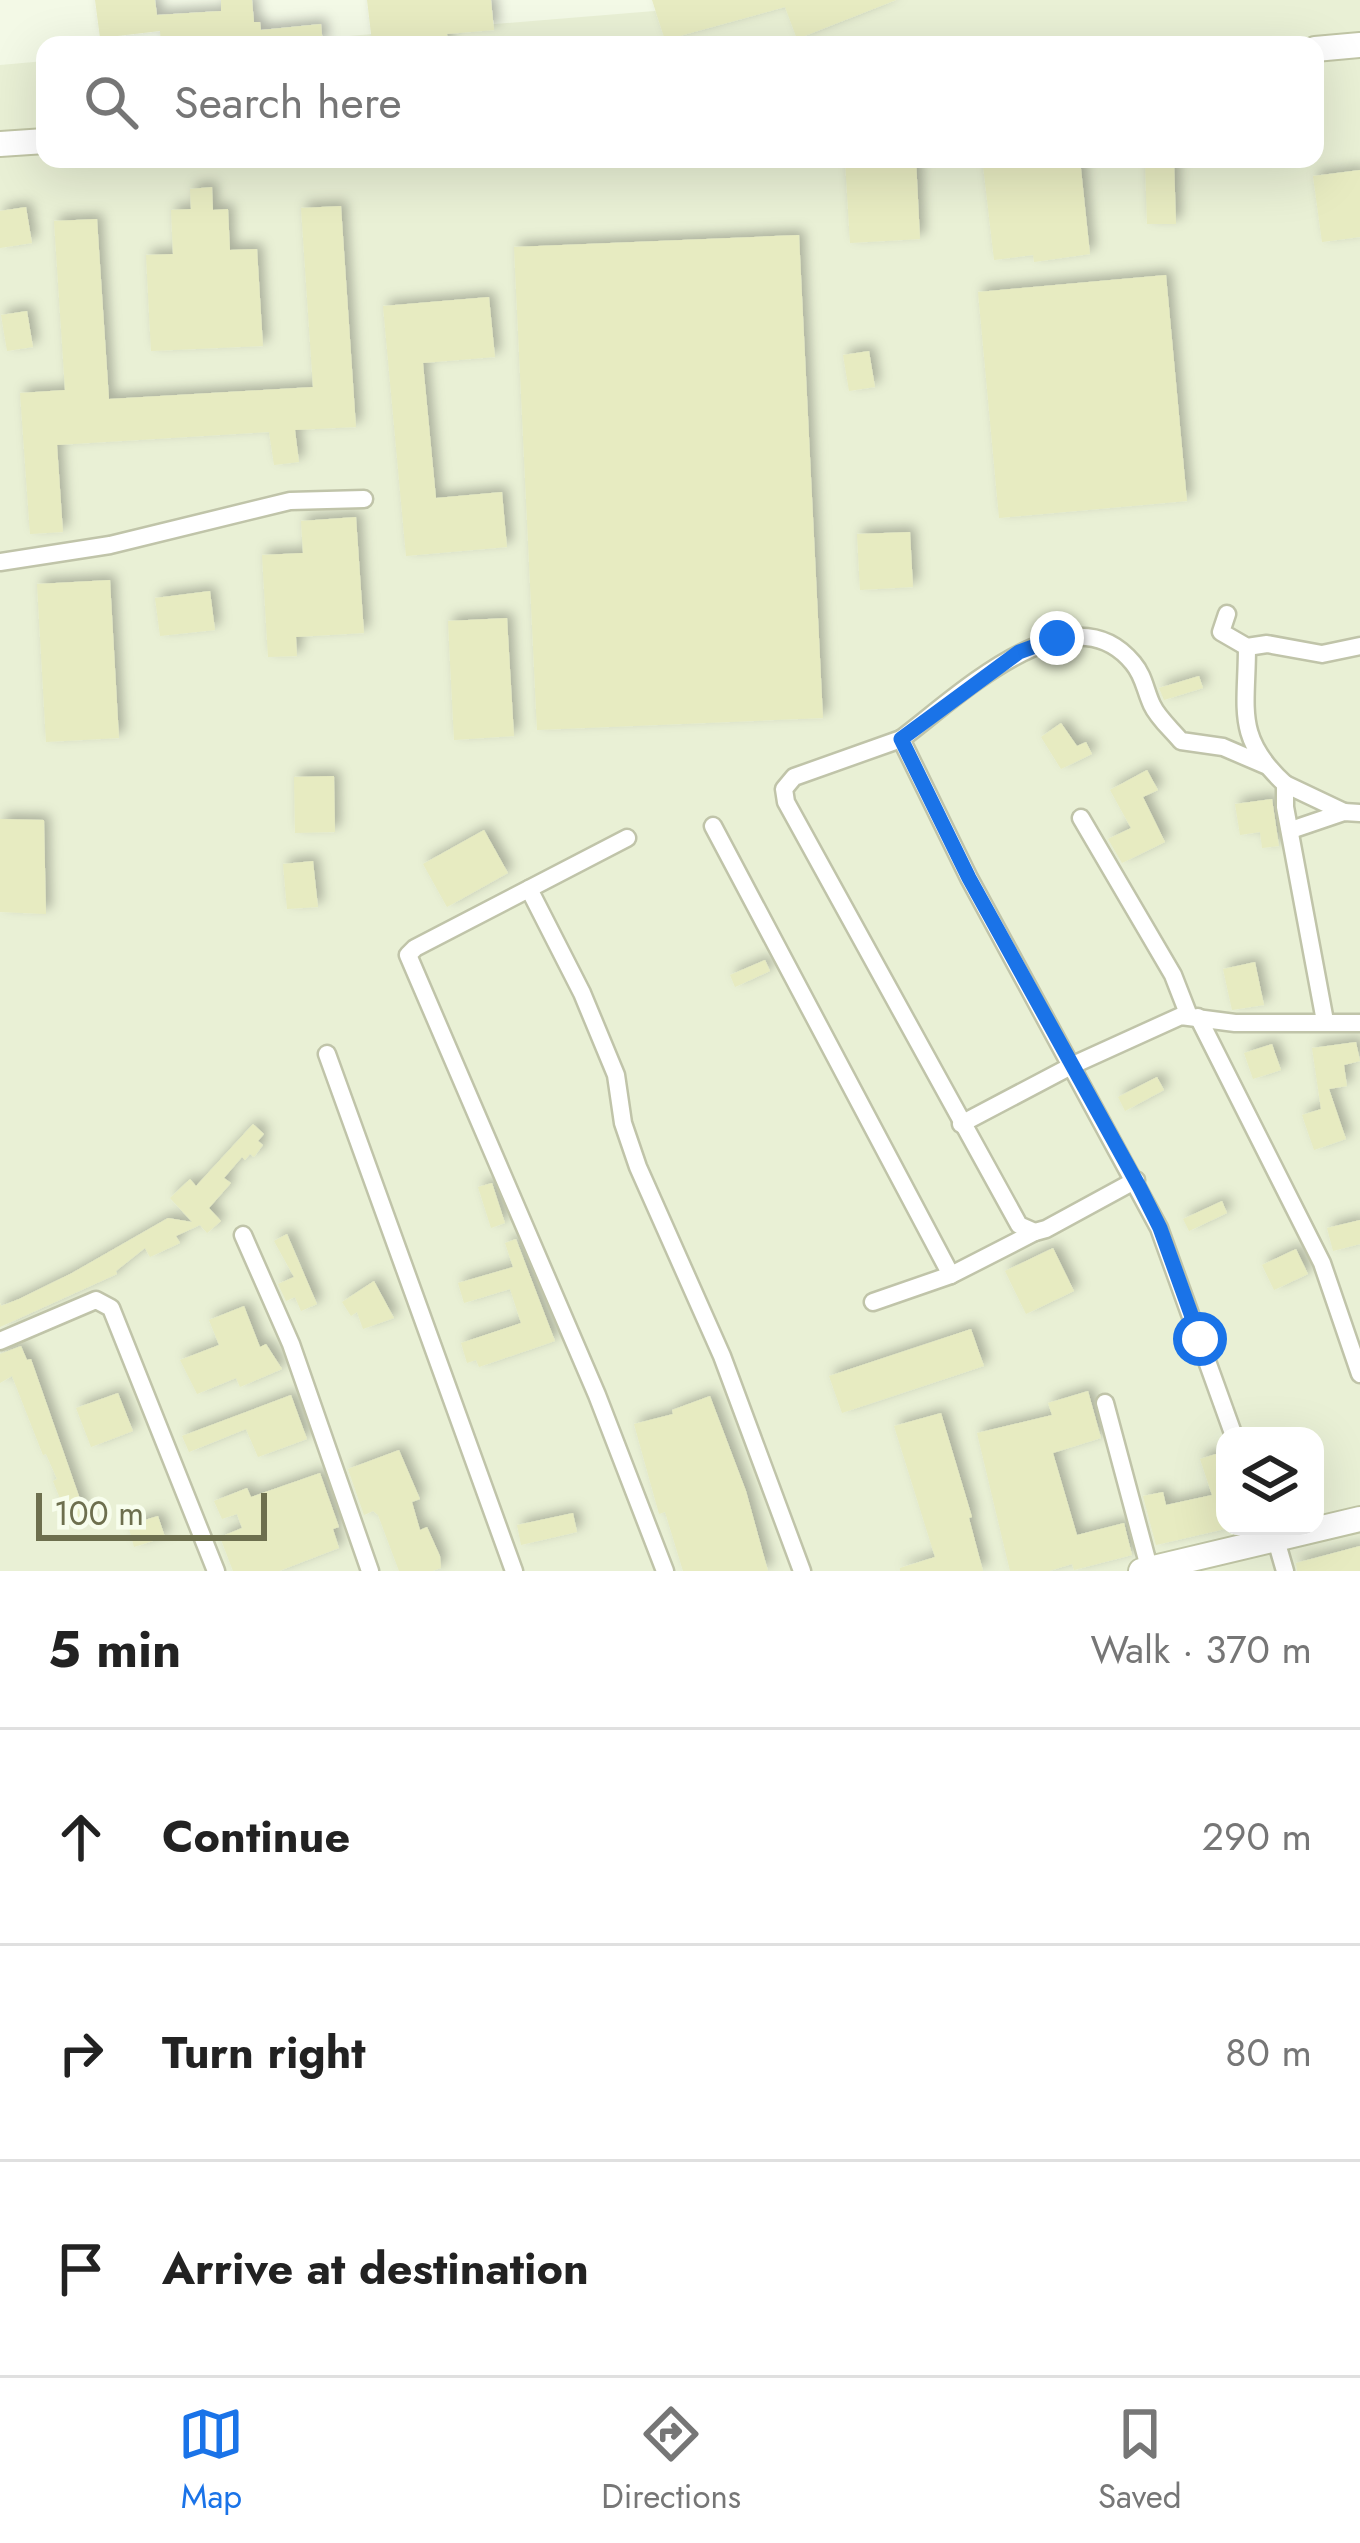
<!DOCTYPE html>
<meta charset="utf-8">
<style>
:root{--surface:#fff;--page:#f2f2f2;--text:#222;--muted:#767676;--line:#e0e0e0;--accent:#1a73e8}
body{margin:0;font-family:Jost,sans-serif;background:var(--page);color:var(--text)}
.controls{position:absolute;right:36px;bottom:36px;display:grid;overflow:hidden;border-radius:24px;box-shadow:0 12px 48px #0002}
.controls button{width:108px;height:108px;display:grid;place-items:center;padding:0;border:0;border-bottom:3px solid var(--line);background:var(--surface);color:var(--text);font:60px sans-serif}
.scale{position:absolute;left:36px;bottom:30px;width:231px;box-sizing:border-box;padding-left:12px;border:6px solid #6d6f4e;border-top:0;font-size:33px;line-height:42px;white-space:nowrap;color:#6d6f4e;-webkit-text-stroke:9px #f7fdec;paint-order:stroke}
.stop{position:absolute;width:36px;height:36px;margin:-27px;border:9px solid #1a73e8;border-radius:50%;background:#fff}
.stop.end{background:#1a73e8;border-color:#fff;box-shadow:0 3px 12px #0008}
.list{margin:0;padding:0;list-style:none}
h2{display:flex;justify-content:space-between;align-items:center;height:156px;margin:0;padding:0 48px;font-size:51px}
h2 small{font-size:39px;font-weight:400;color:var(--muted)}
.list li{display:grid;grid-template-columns:78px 1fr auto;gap:36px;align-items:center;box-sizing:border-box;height:216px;padding:0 48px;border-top:3px solid var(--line)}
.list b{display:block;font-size:45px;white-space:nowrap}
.list em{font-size:39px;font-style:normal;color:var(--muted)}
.icon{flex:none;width:66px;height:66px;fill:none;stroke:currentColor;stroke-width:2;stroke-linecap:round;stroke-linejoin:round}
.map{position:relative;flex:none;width:1360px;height:1571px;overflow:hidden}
.search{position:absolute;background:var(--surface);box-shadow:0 12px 48px #0002;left:36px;right:36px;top:36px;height:132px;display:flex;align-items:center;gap:30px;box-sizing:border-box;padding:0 42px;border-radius:24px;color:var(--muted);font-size:45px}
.sheet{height:804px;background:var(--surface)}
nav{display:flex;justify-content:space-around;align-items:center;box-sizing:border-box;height:168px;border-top:3px solid var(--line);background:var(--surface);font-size:33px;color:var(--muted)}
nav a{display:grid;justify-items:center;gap:6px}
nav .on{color:var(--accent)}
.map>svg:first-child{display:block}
.residential{fill:#e9f0d5;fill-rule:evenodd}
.building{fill:#e7ebc1;filter:url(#shadow)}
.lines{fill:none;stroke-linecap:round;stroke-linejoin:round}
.street-casing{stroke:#c0c4a9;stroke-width:21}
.secondary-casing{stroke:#c0c5a5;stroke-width:28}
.street{stroke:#fff;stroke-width:16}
.secondary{stroke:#fff;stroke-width:24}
.route{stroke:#1a73e8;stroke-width:15}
</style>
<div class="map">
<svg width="1360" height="1571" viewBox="0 0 1360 1571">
<defs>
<filter id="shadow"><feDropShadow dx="5.5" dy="-5.5" stdDeviation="6" flood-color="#0004"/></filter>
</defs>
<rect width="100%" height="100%" fill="#f3f9e6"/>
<path class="residential" d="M789 0H1360V1571H0V65L45 61V159H1315V45H240ZM1225 1436H1315V1526H1225Z"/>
<g class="building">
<polygon points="95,0 155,0 157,15 221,11 221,0 252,0 254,22 260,22 261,30 321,24 323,45 161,45 160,31 100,38"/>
<polygon points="367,0 491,0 494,30 447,34 448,45 415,45 415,38 372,42"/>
<polygon points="652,0 896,0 797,39 785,7 665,40"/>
<polygon points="845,159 916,159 920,239 850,243"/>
<polygon points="1023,159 1080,159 1090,254 1034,262 1033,255 994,260 983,165"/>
<polygon points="1145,159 1174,159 1176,224 1147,224"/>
<polygon points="1360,170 1360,237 1322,242 1313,176"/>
<polygon points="212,187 213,210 228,209 230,250 257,249 263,346 151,351 146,255 173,254 171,210 191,209 190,189"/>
<polygon points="341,206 356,427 295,430 299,462 274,465 269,432 57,445 63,532 30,534 20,393 65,390 54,221 97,219 109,399 313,387 301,208"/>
<polygon points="26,207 32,243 0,248 0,211"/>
<polygon points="799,235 823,718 537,730 514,247"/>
<polygon points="1166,275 1187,501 999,518 978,292"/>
<polygon points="489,297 495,357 423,363 436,498 502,492 507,547 406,556 383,306"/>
<polygon points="27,311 33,347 7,351 1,315"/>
<polygon points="869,351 875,387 849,391 843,355"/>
<polygon points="356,517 364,633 296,637 297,656 268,657 262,555 303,553 301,521"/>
<polygon points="910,532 913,587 860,590 857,534"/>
<polygon points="110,580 119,738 46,742 37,584"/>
<polygon points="210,591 215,630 160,636 155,598"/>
<polygon points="507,618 514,736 454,740 448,621"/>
<polygon points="1199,676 1203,688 1164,700 1159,688"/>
<polygon points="1061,723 1077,746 1086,742 1092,754 1061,769 1041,737"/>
<polygon points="1147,770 1158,790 1143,797 1165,842 1122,863 1108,839 1131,828 1110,790"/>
<polygon points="334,776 335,832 295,833 294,777"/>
<polygon points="1272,799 1279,846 1262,848 1260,832 1240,835 1235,804"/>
<polygon points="0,819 44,820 46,914 0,912"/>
<polygon points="484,830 508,873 447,907 423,864"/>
<polygon points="313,861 318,907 287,909 283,864"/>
<polygon points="765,960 770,971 735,987 730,975"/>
<polygon points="1255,962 1264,1005 1232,1010 1223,969"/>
<polygon points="1356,1042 1360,1061 1344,1065 1347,1086 1329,1089 1346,1139 1314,1150 1302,1115 1321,1109 1312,1048"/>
<polygon points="1272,1044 1281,1070 1253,1079 1244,1053"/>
<polygon points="1157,1077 1164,1090 1125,1111 1118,1097"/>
<polygon points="253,1124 264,1134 258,1141 263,1145 254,1157 250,1154 245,1160 242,1157 224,1178 231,1183 209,1208 221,1221 207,1233 200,1225 176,1236 180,1243 150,1257 145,1248 116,1271 117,1274 0,1327 0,1303 1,1306 19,1299 72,1273 168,1218 192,1222 170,1198 190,1179 196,1186"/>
<polygon points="492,1183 505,1223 491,1228 478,1187"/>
<polygon points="1222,1201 1227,1213 1189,1231 1183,1219"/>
<polygon points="1360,1220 1360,1244 1333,1251 1327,1228"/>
<polygon points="287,1234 317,1304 301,1311 295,1297 286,1301 278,1284 294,1277 274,1241"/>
<polygon points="516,1239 555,1341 479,1367 476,1360 467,1363 461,1343 521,1323 510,1289 464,1303 458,1283 513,1267 505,1243"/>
<polygon points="1053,1248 1074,1291 1026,1314 1005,1271"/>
<polygon points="1296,1249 1308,1274 1274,1290 1262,1265"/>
<polygon points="374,1281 394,1318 363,1329 357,1312 351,1316 342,1302"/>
<polygon points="244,1306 260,1347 266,1344 282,1369 240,1387 236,1378 197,1394 180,1360 219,1345 209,1320"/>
<polygon points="971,1329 984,1366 842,1413 829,1376"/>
<polygon points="21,1346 27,1360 31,1359 87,1519 71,1526 53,1481 57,1479 46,1454 43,1455 12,1376 0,1383 0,1354"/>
<polygon points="1088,1391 1101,1438 1053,1453 1077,1535 1124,1523 1132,1555 1074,1570 1072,1564 1049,1571 1010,1571 977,1433 1052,1415 1048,1403"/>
<polygon points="118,1393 133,1431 91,1447 76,1408"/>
<polygon points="291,1395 307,1439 258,1457 246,1429 189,1452 182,1436"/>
<polygon points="710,1396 746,1491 768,1571 683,1571 665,1512 659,1514 634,1424 673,1414 672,1410"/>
<polygon points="941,1413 972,1517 969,1518 983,1571 900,1571 900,1568 935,1557 894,1426"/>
<polygon points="399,1450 420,1499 412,1502 420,1530 427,1527 440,1556 441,1568 432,1571 399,1571 378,1515 373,1511 364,1515 348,1469"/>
<polygon points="1219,1453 1225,1471 1225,1479 1219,1480 1225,1529 1156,1545 1143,1496 1163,1492 1166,1505 1212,1495 1200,1459"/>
<polygon points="320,1473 339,1527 333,1529 339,1548 279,1571 233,1571 220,1537 242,1528 237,1514 222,1519 214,1501 247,1488 251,1497"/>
<polygon points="573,1513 577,1532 521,1545 517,1525"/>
<polygon points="158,1516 165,1537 134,1547 128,1525"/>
<polygon points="1360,1546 1360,1571 1297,1571 1296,1563"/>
</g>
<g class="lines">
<g class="street-casing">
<g id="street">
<polyline points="0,562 110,545 290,501 364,499"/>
<polyline points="1227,614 1221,632 1247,647 1267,644 1322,654 1360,646"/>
<path d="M1247 647C1247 709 1234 737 1285 784V807L1325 1021"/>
<polyline points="901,739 794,777 784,789 786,802 1019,1225 1035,1232 1046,1229 1136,1180"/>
<polyline points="1285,784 1344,812"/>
<polyline points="1081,818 1173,975 1189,1016"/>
<polyline points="713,826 951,1275"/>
<polyline points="1291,830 1344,812 1360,813"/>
<polyline points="627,838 415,948 408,955 597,1395 665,1571"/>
<polyline points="529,889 582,993 616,1075 623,1123 638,1167 722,1356 802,1571"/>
<polyline points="1198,1017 1322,1263 1360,1374"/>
<polyline points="327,1054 514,1571"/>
<polyline points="961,1124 1073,1065 1181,1016 1235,1023 1360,1023"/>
<polyline points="243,1235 291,1344 370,1571"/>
<polyline points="873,1302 951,1275 1035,1232"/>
<polyline points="0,1341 96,1300 111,1308 216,1571"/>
<polyline points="1105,1403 1150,1571"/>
<path d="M1234 1436 1159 1228 969 878 901 739C955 699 1070 586 1133 663 1144 676 1145 690 1152 705 1158 718 1171 729 1181 741L1223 747 1265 765"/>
<polyline points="1276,1540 1285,1571"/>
</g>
</g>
<g class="secondary-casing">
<g id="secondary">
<polyline points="1315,49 1360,45"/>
<polyline points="0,144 45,141"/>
<polyline points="1141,1571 1360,1519"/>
</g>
</g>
<use href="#street" class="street"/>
<use href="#secondary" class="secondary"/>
</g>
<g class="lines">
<polyline class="route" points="1057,638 1019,652 901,739 969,878 1140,1188 1160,1228 1200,1339"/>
</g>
</svg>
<div class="controls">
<button><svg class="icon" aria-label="layers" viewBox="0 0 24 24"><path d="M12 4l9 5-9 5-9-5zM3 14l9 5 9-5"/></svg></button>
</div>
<div class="scale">100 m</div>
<div class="stop" style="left:1200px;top:1339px"></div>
<div class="stop end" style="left:1057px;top:638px"></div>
<div class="search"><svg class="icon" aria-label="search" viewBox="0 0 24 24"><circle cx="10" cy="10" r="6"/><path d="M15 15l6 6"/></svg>Search here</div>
</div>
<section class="sheet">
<h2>5 min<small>Walk · 370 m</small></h2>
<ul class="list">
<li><svg class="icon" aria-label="ahead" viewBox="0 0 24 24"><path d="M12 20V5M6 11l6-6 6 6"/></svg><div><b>Continue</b></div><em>290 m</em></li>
<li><svg class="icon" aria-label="right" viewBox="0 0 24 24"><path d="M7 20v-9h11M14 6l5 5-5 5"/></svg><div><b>Turn right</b></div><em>80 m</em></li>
<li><svg class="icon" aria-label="arrive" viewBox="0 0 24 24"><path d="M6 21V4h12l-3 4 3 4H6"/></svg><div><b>Arrive at destination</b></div></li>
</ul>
</section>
<nav>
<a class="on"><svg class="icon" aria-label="map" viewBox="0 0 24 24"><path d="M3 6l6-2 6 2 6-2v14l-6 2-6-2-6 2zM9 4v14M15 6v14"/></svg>Map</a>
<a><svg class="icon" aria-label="directions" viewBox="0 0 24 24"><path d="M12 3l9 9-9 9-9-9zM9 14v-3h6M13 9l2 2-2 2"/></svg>Directions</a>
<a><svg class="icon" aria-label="saved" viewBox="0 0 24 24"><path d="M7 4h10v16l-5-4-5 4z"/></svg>Saved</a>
</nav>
